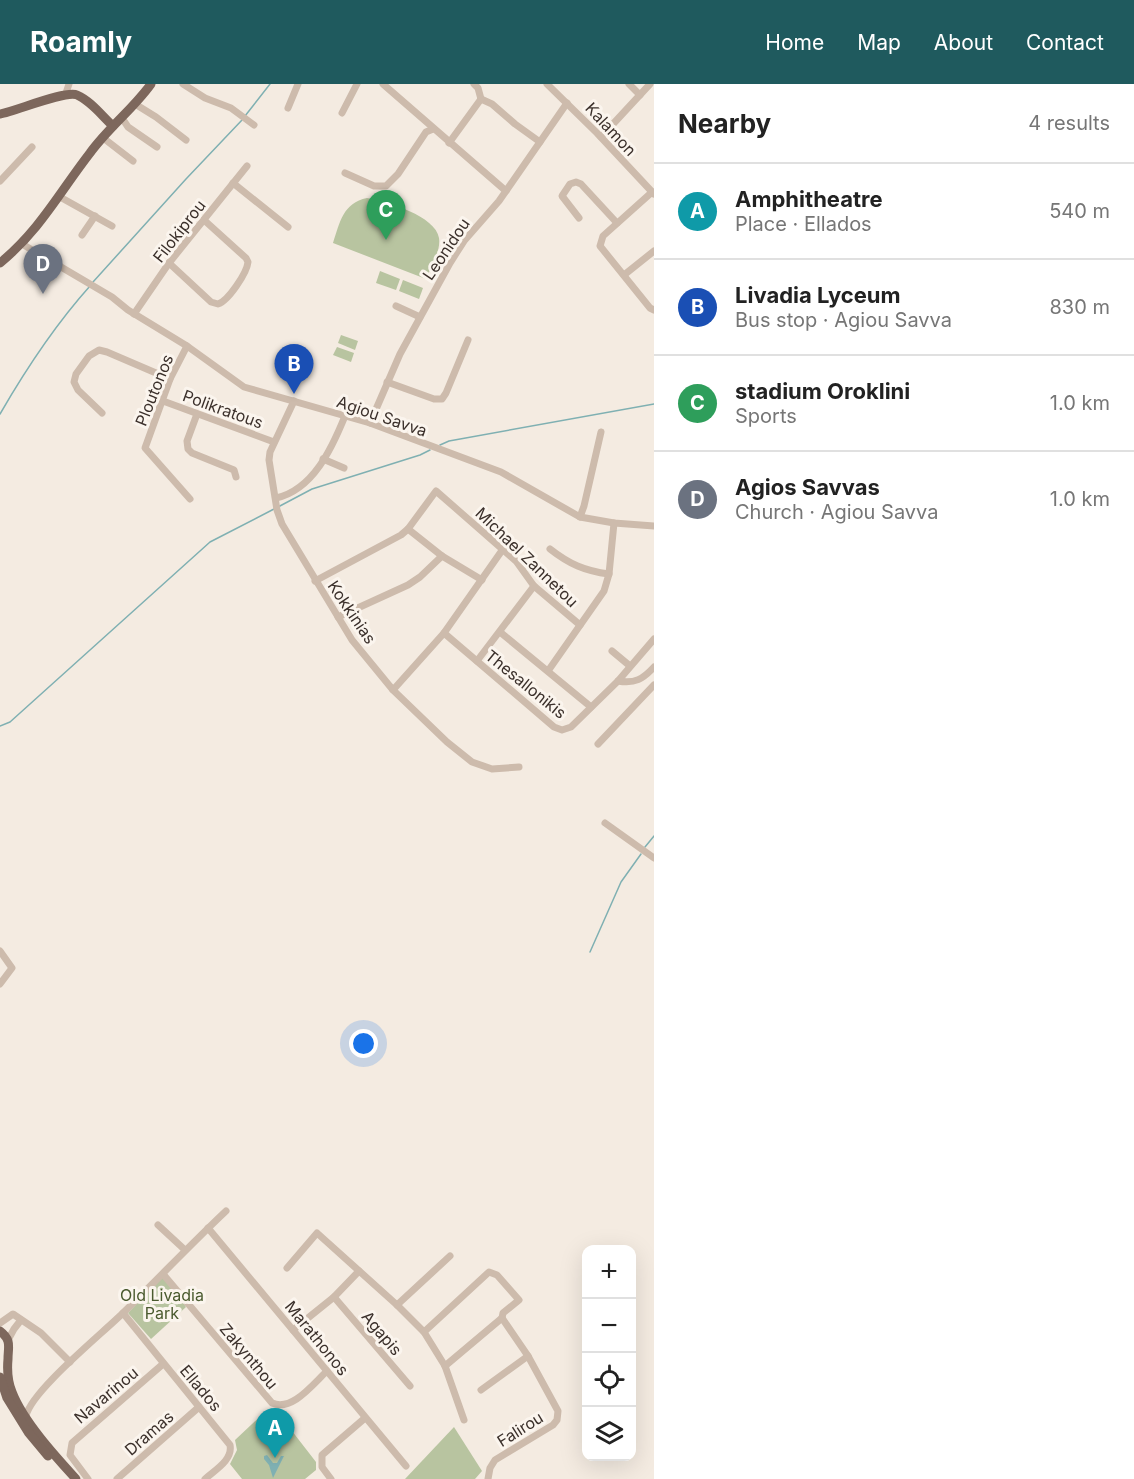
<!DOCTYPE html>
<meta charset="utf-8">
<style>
:root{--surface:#fff;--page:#f2f2f2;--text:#222;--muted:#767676;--line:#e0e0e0;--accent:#1f5a5e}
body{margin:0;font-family:Inter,sans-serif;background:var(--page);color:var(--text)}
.controls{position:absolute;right:18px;bottom:18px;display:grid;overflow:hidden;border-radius:12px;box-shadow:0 6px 24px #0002}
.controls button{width:54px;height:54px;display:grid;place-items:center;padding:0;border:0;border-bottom:2px solid var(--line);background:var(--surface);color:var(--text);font:30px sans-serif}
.you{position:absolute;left:364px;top:960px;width:21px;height:21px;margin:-15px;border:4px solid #fff;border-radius:50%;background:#1a73e8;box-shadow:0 0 0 9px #1a73e833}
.badge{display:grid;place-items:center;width:39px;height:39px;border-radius:50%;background:var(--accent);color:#fff;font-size:20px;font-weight:700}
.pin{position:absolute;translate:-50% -50px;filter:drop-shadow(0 2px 3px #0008)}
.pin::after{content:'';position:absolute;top:32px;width:21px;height:18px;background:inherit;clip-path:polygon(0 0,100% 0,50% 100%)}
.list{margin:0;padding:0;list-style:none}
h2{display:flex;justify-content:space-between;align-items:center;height:78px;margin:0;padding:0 24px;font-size:26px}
h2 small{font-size:20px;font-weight:400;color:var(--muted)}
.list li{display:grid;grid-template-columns:39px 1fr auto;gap:18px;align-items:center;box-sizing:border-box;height:96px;padding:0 24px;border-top:2px solid var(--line)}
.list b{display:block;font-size:22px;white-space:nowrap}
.list p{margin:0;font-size:20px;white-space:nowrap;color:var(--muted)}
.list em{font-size:20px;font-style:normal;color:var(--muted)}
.icon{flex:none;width:33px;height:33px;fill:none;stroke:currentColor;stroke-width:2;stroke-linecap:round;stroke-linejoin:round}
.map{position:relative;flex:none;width:654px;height:1395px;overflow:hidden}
header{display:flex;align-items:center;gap:36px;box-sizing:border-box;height:84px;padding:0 30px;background:var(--accent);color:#fff}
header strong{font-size:28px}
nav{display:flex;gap:33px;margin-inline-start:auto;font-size:21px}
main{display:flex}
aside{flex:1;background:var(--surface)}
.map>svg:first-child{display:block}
.green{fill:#b8c4a0}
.water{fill:#7fb0b2}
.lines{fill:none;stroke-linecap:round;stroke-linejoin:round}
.stream{stroke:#7fb0b2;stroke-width:1.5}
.minor{stroke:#cdbbac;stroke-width:7}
.major{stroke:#7d675c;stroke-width:9}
.labels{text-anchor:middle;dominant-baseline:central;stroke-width:6;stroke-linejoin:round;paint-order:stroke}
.street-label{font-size:16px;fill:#3b302b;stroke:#fbf5ee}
.park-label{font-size:16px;fill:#4a5a2e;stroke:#fbf5ee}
</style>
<header>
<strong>Roamly</strong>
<nav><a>Home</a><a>Map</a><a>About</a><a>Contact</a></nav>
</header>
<main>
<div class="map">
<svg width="654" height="1395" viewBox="0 0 654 1395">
<rect width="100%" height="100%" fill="#f4ebe1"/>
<g class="green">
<path d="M367 114C386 117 436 132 439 154 441 167 431 183 426 195L333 159C340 138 343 119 367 114Z"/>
<polygon points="380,187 400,195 396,206 376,199"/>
<polygon points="403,196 423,204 419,215 399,207"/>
<polygon points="341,251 358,257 355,266 338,259"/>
<polygon points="337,263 354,269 351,278 333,271"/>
<polygon points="164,1191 186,1223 151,1255 128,1229"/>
<polygon points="266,1327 278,1329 316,1378 316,1386 305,1395 242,1395 230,1380 237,1366 235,1356"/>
<polygon points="454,1343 482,1387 475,1395 405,1395"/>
</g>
<polygon class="water" points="267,1371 273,1379 277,1379 281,1372 284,1372 273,1394 269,1381 264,1375 264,1372"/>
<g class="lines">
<g class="stream">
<polyline points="245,32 270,0"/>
<polyline points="93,198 186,95 242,36"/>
<path d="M0 330C26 285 55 241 90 202"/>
<polyline points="440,361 449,357 654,320"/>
<polyline points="278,423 312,405 420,371 430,366"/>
<polyline points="0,642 10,638 210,458 274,425"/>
<polyline points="645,763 654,752"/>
<polyline points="590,868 621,798 641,770"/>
</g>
<g class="minor">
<polyline points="183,0 205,14 231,24 254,41"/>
<polyline points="383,0 506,107"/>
<polyline points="474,0 478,4 481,15"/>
<polyline points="547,0 597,49 654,110"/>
<polyline points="629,0 640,11"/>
<polyline points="66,9 69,0"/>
<polyline points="481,15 492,20 515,40 540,58"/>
<polyline points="135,20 156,33 186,56"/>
<polyline points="288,24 298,0"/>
<polyline points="342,29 357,0"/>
<polyline points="122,34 128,43 157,63"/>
<polyline points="102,53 133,77"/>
<polyline points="601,53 650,0"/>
<polyline points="449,59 481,15"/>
<polyline points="345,89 374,102 386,102 398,90 426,48 433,45"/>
<polyline points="0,97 32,63"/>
<polyline points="233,99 288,143"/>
<polyline points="652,108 603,152 600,162 650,224 654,226"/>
<polyline points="60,113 112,142"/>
<polyline points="579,134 562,112 570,100 576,98 581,100 617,139"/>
<polyline points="82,151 95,132"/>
<polyline points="22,160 112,213 128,226 187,262 244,303 370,339 501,388 580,433 614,439 654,442"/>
<path d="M169 179 211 218 218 220C228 217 247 189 248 178L246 174 204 136"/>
<polyline points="624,191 654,167"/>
<polyline points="396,222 420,233"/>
<polyline points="134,230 169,179 247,82"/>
<polyline points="187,262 170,295 145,364 190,415"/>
<polyline points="387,298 434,315 442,315 446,309 468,256"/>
<polyline points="163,317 274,358"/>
<polyline points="294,317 270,368 269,376 277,426 282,440 352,556 393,606 447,658 472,678 492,685 519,683"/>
<polyline points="102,329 78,306 74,298 76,290 89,272 99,266 107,268 170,295"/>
<polyline points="197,330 187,357 188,365 192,369 234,386 236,393"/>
<polyline points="370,339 400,270 450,179 464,157 499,117 567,19"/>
<polyline points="323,375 344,384"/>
<path d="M276 414C313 406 332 364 345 332"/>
<polyline points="580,433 584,422 601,348"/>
<polyline points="408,445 442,472 482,496"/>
<path d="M550 465C569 480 585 487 609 490"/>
<polyline points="315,497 401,451 408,445 436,407 516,477 534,502 580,541"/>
<polyline points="338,533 408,501 420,493 442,472"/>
<polyline points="500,548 591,623"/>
<polyline points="444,549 554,643 562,646 571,643 618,597 654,555"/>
<polyline points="612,567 630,582"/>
<polyline points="477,577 534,502"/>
<polyline points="548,587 604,507 609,490 614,439"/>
<path d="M618 597C635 600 643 595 654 583"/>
<polyline points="393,606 444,549 503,465"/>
<polyline points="598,660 654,601"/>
<polyline points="605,739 654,774"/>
<polyline points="0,867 12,884 0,900"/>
<polyline points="158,1141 185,1166"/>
<polyline points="208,1144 406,1382"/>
<polyline points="287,1184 317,1149 397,1221 424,1248 445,1282 464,1336"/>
<path d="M163 1190 272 1319C292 1328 313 1300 327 1287"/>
<polyline points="334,1213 410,1302"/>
<polyline points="397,1221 450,1172"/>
<path d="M123 1229 230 1361C233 1376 215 1386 205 1395"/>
<polyline points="0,1239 13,1230 41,1249 70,1278"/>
<polyline points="293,1246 334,1213 359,1187"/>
<polyline points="424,1248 489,1188 497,1191 519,1216 503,1229 502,1234"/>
<polyline points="8,1256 14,1245 21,1236"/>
<polyline points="445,1282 502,1234 528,1272 558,1327 557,1336 553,1341 495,1376 490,1384 488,1395"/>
<polyline points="481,1306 528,1272"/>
<path d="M26 1332C31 1307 103 1249 124 1228 158 1195 191 1160 226 1127"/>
<polyline points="88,1395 70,1371 72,1359 163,1280"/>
<polyline points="117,1395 199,1323"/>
<polyline points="331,1395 322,1383 322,1371 365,1334"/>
</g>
<g class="major">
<path d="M0 30C16 27 66 6 77 11 91 17 102 32 113 42"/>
<path d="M0 179C40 146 59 109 90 69 108 44 133 25 151 0"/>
<path d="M0 1247C12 1256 8 1263 8 1275 7 1286 8 1298 12 1308 23 1337 55 1372 76 1395"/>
<polyline points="0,1293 7,1314 28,1348 48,1372"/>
</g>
</g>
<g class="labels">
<g class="street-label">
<text transform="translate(611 45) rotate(47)">Kalamon</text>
<text transform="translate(179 147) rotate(-52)">Filokiprou</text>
<text transform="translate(446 165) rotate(-56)">Leonidou</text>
<text transform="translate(154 306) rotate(-68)">Ploutonos</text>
<text transform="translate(223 325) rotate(20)">Polikratous</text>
<text transform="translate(382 332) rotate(19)">Agiou Savva</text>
<text transform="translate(527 473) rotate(44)">Michael Zannetou</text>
<text transform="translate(352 528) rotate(56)">Kokkinias</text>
<text transform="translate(526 600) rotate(39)">Thesallonikis</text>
<text transform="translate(382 1249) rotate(50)">Agapis</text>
<text transform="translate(317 1254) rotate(51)">Marathonos</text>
<text transform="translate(249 1272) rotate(50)">Zakynthou</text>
<text transform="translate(201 1304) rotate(50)">Ellados</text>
<text transform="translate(106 1311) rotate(-40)">Navarinou</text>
<text transform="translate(520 1345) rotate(-32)">Falirou</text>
<text transform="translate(149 1349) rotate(-41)">Dramas</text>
</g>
<g class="park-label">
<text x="162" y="1211">Old Livadia<tspan x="162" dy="18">Park</tspan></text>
</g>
</g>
</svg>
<div class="controls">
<button>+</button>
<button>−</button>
<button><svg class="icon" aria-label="locate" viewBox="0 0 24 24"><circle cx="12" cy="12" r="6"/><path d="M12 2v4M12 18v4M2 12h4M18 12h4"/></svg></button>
<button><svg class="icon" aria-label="layers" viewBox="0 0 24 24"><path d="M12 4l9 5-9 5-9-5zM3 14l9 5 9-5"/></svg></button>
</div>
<div class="you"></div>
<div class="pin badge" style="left:275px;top:1374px;background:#0f9aa8">A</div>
<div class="pin badge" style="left:294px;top:310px;background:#1a4fb4">B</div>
<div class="pin badge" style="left:386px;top:156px;background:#2e9e5b">C</div>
<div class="pin badge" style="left:43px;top:210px;background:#6b7280">D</div>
</div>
<aside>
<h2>Nearby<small>4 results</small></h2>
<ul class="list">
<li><span class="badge" style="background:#0f9aa8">A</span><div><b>Amphitheatre</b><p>Place · Ellados</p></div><em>540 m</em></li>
<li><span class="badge" style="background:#1a4fb4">B</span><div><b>Livadia Lyceum</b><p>Bus stop · Agiou Savva</p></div><em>830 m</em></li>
<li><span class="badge" style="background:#2e9e5b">C</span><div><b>stadium Oroklini</b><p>Sports</p></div><em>1.0 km</em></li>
<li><span class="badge" style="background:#6b7280">D</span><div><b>Agios Savvas</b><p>Church · Agiou Savva</p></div><em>1.0 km</em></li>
</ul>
</aside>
</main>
